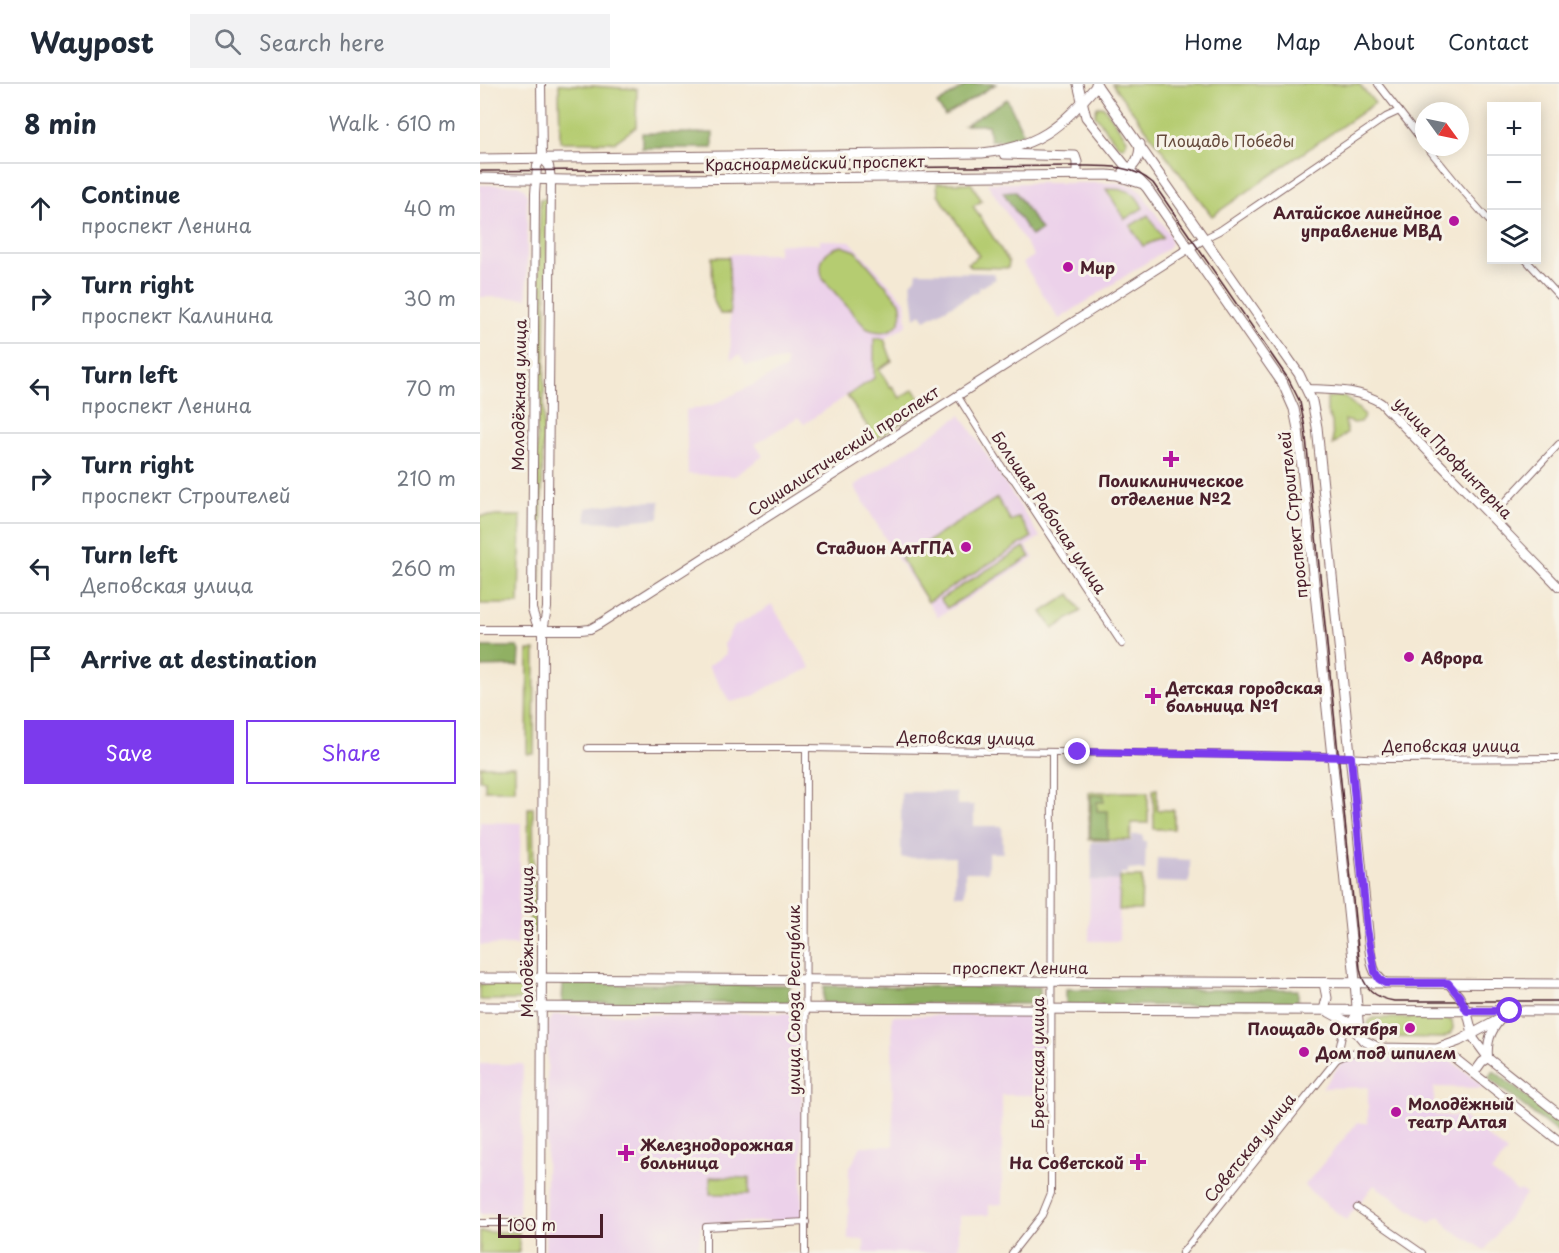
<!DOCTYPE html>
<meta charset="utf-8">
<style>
:root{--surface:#fff;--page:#f2f2f3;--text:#1f2937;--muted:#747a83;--line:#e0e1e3;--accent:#7c3aed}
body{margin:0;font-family:"Playpen Sans",sans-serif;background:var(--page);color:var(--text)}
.controls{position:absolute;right:18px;top:18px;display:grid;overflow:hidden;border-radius:0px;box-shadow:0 3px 15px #0003}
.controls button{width:54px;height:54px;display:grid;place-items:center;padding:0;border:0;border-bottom:2px solid var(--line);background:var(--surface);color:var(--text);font:30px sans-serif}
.compass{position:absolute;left:935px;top:18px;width:54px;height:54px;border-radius:50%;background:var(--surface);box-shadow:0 3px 15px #0003;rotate:123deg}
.scale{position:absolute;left:18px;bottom:15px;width:105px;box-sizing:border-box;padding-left:6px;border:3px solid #4a1f2b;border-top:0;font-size:16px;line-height:21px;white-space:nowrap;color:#4a1f2b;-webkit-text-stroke:4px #f7f3e8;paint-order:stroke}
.stop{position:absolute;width:18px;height:18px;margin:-14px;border:4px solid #7c3aed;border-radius:50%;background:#fff}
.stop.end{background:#7c3aed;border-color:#fff;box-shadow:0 2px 6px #0008}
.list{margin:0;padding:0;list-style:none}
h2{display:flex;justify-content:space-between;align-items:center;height:78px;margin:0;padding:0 24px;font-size:26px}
h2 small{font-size:20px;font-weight:400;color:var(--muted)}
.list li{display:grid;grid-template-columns:39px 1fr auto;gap:18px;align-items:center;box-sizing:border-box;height:90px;padding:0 24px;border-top:2px solid var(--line)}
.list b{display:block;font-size:22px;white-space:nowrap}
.list p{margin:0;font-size:20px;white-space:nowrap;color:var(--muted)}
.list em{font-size:20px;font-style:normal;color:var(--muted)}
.actions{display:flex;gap:12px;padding:18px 24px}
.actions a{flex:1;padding:14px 0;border:2px solid var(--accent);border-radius:0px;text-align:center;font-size:21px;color:var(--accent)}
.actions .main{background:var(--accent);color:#fff}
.icon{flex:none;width:33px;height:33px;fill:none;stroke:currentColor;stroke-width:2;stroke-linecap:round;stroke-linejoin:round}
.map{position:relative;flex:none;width:1079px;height:1169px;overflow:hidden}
header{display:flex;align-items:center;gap:36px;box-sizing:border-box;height:84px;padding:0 30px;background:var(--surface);border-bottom:2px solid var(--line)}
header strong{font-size:28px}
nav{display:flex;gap:33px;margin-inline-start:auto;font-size:21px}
.search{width:420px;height:54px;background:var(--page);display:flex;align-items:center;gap:15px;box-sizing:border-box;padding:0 21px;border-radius:0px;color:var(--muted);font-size:22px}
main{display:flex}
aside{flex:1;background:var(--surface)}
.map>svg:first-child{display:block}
.built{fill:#ecd1ea}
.industrial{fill:#cbbfd5}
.green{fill:#b5cc71;stroke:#80764e;stroke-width:1.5}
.forest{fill:#90b063;stroke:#6d6847;stroke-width:1.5}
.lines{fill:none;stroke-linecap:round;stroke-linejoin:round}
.street-casing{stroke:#866666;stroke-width:8}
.secondary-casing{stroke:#866666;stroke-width:10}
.primary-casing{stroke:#866666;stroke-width:11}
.street{stroke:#fff;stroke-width:6}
.secondary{stroke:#fff;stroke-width:8}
.primary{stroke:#fff;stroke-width:9}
.tram{stroke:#4a1f2b;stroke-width:1.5}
.route{stroke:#7c3aed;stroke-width:8}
.poi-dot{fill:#b5179e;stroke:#f7f3e8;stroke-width:2}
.labels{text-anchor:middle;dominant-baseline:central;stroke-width:6;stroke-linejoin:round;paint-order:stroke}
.park-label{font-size:16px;fill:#654a3c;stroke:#f7f3e8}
.street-label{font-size:16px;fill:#4a1f2b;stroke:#f7f3e8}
.poi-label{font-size:16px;font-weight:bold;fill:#4a1f2b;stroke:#f7f3e8;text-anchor:start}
</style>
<header>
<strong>Waypost</strong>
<div class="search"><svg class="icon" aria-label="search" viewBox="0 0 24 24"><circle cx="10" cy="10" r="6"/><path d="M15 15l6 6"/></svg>Search here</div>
<nav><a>Home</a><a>Map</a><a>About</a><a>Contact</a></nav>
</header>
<main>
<aside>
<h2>8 min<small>Walk · 610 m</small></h2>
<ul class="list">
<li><svg class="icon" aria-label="ahead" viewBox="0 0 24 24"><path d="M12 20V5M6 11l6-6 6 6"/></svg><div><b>Continue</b><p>проспект Ленина</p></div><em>40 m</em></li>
<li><svg class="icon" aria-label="right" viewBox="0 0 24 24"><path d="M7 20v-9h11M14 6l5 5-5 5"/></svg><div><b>Turn right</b><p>проспект Калинина</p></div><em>30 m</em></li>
<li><svg class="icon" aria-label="left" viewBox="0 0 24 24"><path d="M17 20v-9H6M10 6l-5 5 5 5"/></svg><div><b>Turn left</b><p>проспект Ленина</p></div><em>70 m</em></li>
<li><svg class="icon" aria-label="right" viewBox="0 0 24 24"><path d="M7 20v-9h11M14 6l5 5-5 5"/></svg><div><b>Turn right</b><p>проспект Строителей</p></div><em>210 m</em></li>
<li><svg class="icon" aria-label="left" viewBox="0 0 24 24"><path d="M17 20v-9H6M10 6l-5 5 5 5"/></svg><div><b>Turn left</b><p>Деповская улица</p></div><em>260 m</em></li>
<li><svg class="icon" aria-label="arrive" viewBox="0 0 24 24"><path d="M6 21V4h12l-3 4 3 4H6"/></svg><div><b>Arrive at destination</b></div></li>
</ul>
<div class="actions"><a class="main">Save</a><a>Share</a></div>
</aside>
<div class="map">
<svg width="1079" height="1169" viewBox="0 0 1079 1169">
<rect width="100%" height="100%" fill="#f7f3e8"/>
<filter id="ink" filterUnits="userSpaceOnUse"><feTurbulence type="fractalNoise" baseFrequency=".0167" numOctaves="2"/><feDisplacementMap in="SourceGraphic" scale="12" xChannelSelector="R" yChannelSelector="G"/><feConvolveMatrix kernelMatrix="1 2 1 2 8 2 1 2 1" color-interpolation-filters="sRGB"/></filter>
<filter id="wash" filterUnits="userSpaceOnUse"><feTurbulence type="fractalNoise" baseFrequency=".008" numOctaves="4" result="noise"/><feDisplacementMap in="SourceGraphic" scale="24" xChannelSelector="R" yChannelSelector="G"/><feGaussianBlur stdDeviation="1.35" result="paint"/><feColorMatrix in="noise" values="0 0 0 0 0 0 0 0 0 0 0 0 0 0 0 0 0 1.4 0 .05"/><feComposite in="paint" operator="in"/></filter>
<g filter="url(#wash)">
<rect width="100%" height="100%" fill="#f4e9d4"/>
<g class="built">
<polygon points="507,99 639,99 653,102 662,109 690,151 691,159 687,165 579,235 543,179 554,172"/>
<polygon points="0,101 38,101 44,104 47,110 47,214 0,213"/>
<polygon points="340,156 370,157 425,217 427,241 404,255 394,254 394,294 324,340 318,333 275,360 283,372 255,392 208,390 206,326 233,321 306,284 306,276 266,281 259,271 251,275 249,170 298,170 298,160 340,160"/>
<polygon points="481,331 560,453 546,462 554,474 458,533 417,474 374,402"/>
<polygon points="292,521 331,584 288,603 272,613 250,618 228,582 246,570 244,560 252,544"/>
<polygon points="0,738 41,739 37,861 0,861"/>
<polygon points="610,796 640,797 639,857 609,857"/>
<polygon points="316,929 320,932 322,937 322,1136 221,1140 218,1169 65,1169 68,939 74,931"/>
<polygon points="560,930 564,932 566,937 565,1011 522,1011 522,1120 509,1121 509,1131 479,1132 479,1169 384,1169 384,1156 368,1155 369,1086 381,1062 413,1062 412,932"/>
<polygon points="870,973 965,974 973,978 1006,1004 954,1003 954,1031 983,1033 1027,1068 1011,1088 1038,1108 1040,1106 1046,1110 1005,1166 969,1144 960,1132 950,1139 894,1101 866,1136 824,1102 877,1039 888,1039 888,1003 842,1004 863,977"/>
<polygon points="0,980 43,980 39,1130 0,1130"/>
</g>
<g class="industrial">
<polygon points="437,188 513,189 516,195 499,204 498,207 445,236 441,230 435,234 431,199 436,194"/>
<polygon points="180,417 179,434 134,438 106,437 106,424 147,418"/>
<polygon points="421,708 476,708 477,721 494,721 494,742 522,742 523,769 508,769 508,788 485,788 485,811 475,811 475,773 421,774"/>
<polygon points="652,751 663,751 663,757 666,757 665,786 648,785 648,789 641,789 640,797 610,796 612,790 611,758 652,757"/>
<polygon points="677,774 710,776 710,792 708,799 676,798"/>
</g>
<g class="green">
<polygon points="79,0 157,5 156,43 135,58 80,58"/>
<polygon points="632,0 879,0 895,19 732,132"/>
<polygon points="621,22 624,23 647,55 645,62 642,63 638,61 615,31 617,23"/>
<polygon points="457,99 491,99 502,117 493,122 529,178 528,184 491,183 488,179 499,172 458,110"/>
<path d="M626 105C646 105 654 105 663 124L645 135Z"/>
<polygon points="60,115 68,115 60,514 55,514"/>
<polygon points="668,131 683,154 663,162 650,142"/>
<path d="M362 162 376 167 420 218C427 243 407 254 386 244L343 195C337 178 344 165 362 162Z"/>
<polygon points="232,173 249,173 250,230 240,230 233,215"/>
<polygon points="394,254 404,255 412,277 399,285 410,303 412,302 420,314 434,305 445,323 396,355 367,312 394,294"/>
<polygon points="856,312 864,312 885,331 880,338 874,339 865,336 867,349 853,361 852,338 847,328 847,314"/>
<polygon points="517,414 531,437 539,433 552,453 448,518 421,474"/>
<polygon points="0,432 41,432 39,520 0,520"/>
<polygon points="544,463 550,473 467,524 460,515"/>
<polygon points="590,510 601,527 573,545 562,528"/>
<polygon points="48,566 55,566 54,670 47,670"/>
<polygon points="0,682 35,682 35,706 5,706 5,696 0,696"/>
<polygon points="677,705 677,726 694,726 694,745 674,745 673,706"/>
<polygon points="609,708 668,708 668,739 651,739 650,756 609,756"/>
<polygon points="48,724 53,724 55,848 50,848"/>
<polygon points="640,793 662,793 661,826 639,826"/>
<polygon points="0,900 43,901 43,916 0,916"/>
<polygon points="894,934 966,934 972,937 973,944 970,950 963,954 896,953 889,950 887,944 889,937"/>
<polygon points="230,1093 269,1094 269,1110 230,1110"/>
<rect x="0" y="1148" width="39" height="21"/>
</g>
<g class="forest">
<polygon points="488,0 516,0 465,32 457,20"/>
<polygon points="527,15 543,49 526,57 510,56 508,41 485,41"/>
<rect x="162" y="49" width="71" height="15"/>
<polygon points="535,107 561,146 551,152 523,108"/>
<polygon points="0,563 38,563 40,567 39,582 0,583"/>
<polygon points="611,711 624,711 624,718 617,718 617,727 628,727 628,755 610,754"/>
<polygon points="83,900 310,901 309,919 82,919"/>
<polygon points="344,902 560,903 560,920 343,919"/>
<polygon points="586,905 818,906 818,922 586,921"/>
<polygon points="1014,987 1079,1038 1079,1050 1008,994"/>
</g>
</g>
<g filter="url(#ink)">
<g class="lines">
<g class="street-casing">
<g id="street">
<polyline points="898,0 944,59"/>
<polyline points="947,63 978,101 1011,139"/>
<polyline points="725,154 739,147 906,33 919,27"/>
<polyline points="1046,176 1079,212"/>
<polyline points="477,311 524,386 535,397 642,560"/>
<polyline points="1011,433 1079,360"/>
<polyline points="108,664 326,664 842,672 906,675 1079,674"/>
<polyline points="857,975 862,952 877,927"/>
<polyline points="877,1124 942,1169"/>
<polyline points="0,1139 61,1139"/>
<polyline points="226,1169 226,1143 326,1138"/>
<polyline points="325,1169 326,664"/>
<polyline points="532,1169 562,1131 571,1109 572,668"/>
<polyline points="702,1169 857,975 871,969 898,965"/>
</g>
</g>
<g class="secondary-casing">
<g id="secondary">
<polyline points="61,0 62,74 57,82 55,110 52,525 56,538 63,547"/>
<path d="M828 305C853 306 879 305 901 319L1079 503"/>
<polyline points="0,546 101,546 110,545 121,539 725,154"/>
<polyline points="968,899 979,912 987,927 994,955 1008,974 1079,1030"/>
<polyline points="957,965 972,972 1079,1057"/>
<path d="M1008 973C1007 958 1010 948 1020 936"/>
<polyline points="994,989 1002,978 1008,974"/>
<polyline points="61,1169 63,547 67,524 71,95 69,82 62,74"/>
</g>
</g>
<g class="primary-casing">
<g id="primary">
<polyline points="598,0 606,33 644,80 667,104 803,300 814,325 818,345 874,885 879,949"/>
<path d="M616 0 819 290 832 317 837 343 889 858C891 874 891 890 905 899"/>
<polyline points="524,70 595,72 597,78 597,91"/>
<path d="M0 75 502 69C559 63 580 44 617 1"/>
<path d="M644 87C656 83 660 72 660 60"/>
<polyline points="0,94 87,96 627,91 638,92 660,99"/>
<polyline points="0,894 1079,900"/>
<polyline points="0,923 1079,927"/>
<polyline points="844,926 847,914 844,899"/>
<polyline points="849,928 869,939 883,956 899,964 957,965 979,957 1022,934 1030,927"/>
</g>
</g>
<use href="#street" class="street"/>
<use href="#secondary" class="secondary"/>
<use href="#primary" class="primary"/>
<path class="tram" d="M0 87 597 82C624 82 652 80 673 99L809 296 820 318 825 344 880 884C883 904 895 914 914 917H1079"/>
</g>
</g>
<g class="lines" filter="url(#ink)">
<polyline class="route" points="598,668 871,673 887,845 895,888 899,895 905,899 968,899 979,912 987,927 1030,927"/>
</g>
<g class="poi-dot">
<circle cx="974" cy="137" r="6"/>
<circle cx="588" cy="183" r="6"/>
<path d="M688 366h6v6h6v6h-6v6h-6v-6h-6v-6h6z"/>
<circle cx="486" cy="463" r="6"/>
<circle cx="929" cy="573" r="6"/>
<path d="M670 603h6v6h6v6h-6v6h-6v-6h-6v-6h6z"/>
<circle cx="930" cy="944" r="6"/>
<circle cx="824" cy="968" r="6"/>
<circle cx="916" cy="1028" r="6"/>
<path d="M143 1060h6v6h6v6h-6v6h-6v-6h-6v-6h6z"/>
<path d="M655 1069h6v6h6v6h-6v6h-6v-6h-6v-6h6z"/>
</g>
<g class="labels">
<g class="park-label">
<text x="745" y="56">Площадь Победы</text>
</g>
<g class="street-label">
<text transform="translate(335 78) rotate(-1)">Красноармейский проспект</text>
<text transform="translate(38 311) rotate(-89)">Молодёжная улица</text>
<text transform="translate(363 366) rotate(-33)">Социалистический проспект</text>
<text transform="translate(974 373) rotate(46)">улица Профинтерна</text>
<text transform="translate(570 428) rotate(56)">Большая Рабочая улица</text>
<text transform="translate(812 431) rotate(-96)">проспект Строителей</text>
<text transform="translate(486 653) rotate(1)">Деповская улица</text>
<text x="971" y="661">Деповская улица</text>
<text transform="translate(46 858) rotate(-90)">Молодёжная улица</text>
<text x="540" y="883">проспект Ленина</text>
<text transform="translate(313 916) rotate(-90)">улица Союза Республик</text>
<text transform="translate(557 979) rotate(-90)">Брестская улица</text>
<text transform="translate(769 1063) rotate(-51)">Советская улица</text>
</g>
<g class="poi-label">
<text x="962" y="128" text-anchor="end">Алтайское линейное<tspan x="962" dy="18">управление МВД</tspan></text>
<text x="600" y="183">Мир</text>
<text x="691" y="396" text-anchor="middle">Поликлиническое<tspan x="691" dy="18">отделение №2</tspan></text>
<text x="474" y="463" text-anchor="end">Стадион АлтГПА</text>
<text x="941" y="573">Аврора</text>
<text x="686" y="603">Детская городская<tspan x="686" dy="18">больница №1</tspan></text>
<text x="918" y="944" text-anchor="end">Площадь Октября</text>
<text x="836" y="968">Дом под шпилем</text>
<text x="928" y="1019">Молодёжный<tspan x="928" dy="18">театр Алтая</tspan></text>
<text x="160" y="1060">Железнодорожная<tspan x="160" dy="18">больница</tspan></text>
<text x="644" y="1078" text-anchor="end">На Советской</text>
</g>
</g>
</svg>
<div class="controls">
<button>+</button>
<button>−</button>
<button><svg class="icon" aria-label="layers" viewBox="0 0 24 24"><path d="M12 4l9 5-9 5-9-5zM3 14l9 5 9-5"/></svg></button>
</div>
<svg class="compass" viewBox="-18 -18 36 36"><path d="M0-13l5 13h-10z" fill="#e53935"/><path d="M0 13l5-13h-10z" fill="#747a83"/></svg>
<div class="scale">100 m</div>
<div class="stop" style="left:1030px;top:927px"></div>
<div class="stop end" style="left:598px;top:668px"></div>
</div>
</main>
